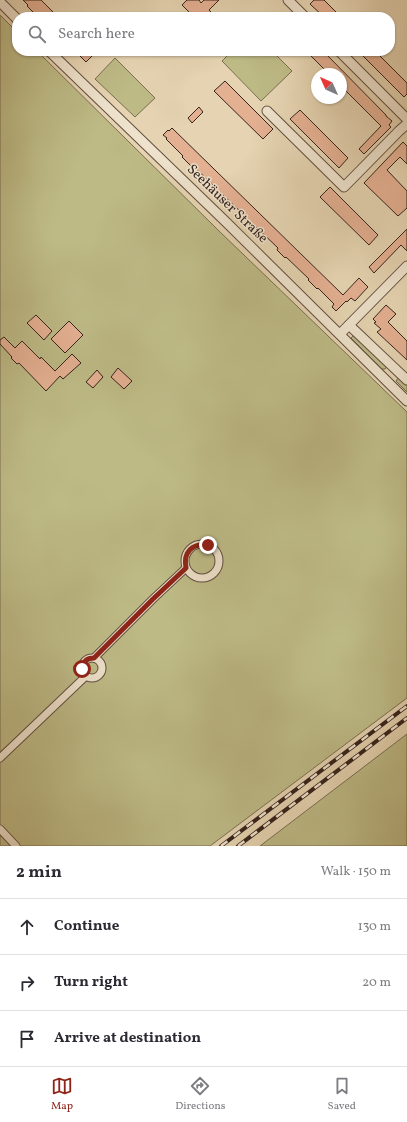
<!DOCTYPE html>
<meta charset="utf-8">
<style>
:root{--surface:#fff;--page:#f2f2f3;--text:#2b2b33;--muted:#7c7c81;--line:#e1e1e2;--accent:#8f2418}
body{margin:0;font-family:Vollkorn,serif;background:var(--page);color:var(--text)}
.compass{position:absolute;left:311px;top:68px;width:36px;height:36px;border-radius:50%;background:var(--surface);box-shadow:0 1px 3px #0004;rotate:315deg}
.stop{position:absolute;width:12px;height:12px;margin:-9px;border:3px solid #8f2418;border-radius:50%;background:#fff}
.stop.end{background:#8f2418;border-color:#fff;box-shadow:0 1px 4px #0008}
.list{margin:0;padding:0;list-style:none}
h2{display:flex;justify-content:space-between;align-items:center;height:52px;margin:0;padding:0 16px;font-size:17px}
h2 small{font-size:13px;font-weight:400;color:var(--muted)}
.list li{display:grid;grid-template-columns:26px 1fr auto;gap:12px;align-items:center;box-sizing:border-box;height:56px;padding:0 16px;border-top:1px solid var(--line)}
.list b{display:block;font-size:15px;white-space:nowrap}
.list em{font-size:13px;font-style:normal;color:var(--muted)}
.icon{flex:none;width:22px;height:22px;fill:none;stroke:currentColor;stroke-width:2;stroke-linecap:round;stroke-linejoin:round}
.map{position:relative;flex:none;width:407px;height:846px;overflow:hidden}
.search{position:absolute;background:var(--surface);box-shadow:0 1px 3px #0004;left:12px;right:12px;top:12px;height:44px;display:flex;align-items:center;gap:10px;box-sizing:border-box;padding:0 14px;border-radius:16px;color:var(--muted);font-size:15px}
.sheet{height:220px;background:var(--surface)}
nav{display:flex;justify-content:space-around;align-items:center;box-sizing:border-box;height:56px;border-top:1px solid var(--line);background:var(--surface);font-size:11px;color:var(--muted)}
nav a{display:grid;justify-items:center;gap:2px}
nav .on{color:var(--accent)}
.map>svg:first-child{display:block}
.green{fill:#bdba86;stroke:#7a6e51}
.building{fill:#e4b092;stroke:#36231c}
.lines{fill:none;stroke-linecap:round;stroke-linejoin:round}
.pedestrian-casing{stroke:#624f41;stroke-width:9}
.minor-casing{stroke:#624f41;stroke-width:11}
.pedestrian{stroke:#eee2cc;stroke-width:7}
.minor{stroke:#eee2cc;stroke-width:9}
.rail-casing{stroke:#36231c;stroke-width:4}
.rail{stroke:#eee2cc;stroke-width:2.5;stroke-dasharray:8;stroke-linecap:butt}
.route{stroke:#8f2418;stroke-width:5}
.labels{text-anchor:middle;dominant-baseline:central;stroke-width:3;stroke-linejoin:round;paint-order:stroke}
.street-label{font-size:14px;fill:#36231c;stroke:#eee2cc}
</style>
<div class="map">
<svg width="407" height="846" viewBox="0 0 407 846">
<rect width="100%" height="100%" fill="#e5d3b1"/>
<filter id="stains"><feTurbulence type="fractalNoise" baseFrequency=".005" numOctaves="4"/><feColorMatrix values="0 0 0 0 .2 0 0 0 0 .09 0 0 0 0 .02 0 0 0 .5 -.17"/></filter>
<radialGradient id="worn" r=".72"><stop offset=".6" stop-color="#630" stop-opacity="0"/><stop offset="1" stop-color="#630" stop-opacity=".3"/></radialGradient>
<g class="green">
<polygon points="0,15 17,32 17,51 37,51 218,230 407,412 407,698 210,846 0,846"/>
<polygon points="232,51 272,51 292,71 261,101 222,61"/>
<polygon points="115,58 155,98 135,117 95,79"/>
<polygon points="354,335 386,365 386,368 385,369 382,369 351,338"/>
<polygon points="398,378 401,378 407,384 407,392 396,381"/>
<polygon points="407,734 407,846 260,846"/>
</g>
<g class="building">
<polygon points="23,0 41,0 58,17 41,17 36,13 35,14 27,6 28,5"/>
<polygon points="187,0 199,0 201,3 204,0 219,0 209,10 216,17 194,17 182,5"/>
<polygon points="314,0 324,0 341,17 324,17 310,4"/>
<polygon points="75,51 97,51 86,62"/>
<polygon points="306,51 323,51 386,115 386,116 392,121 389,125 391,127 364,154 359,149 381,126 341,86 341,74 329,74"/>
<polygon points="358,51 375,51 407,83 407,94 404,97"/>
<polygon points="225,81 273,129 263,139 214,91"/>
<polygon points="199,107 203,112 192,123 188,118"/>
<polygon points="300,110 348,158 339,168 290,119"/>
<polygon points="172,128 343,295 359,278 368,287 355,301 351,298 347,302 346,301 336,311 332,307 334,304 318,288 317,289 308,280 309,279 286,257 285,258 277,250 278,248 255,226 254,227 245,219 247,218 223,195 222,197 218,192 214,188 215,187 192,165 191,166 182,157 183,156 166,139 167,138 163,135 168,130 169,131"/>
<polygon points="403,142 407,146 407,164 400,157 387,170 407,191 407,208 398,216 364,183"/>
<polygon points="330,187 378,235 369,245 320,197"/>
<polygon points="407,229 407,251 401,245 374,273 369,267"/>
<polygon points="386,305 396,314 388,322 407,341 407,360 377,332 381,329 374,323 376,322 373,319"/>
<polygon points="36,315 52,331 44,340 27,323"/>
<polygon points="69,321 83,335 65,353 51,339"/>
<polygon points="4,337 15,348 22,341 40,359 41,357 55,371 72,354 81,363 63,379 60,376 46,391 19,363 17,364 11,358 12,357 0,344 0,340"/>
<polygon points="118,368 132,381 124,389 111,377"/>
<polygon points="97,370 103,377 93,388 86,382"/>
</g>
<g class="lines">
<g class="pedestrian-casing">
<g id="pedestrian">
<circle cx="202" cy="561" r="17"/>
<circle cx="92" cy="668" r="10"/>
<polyline points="94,658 153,599 186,568"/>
<polyline points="0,758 86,676"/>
<polyline points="0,829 16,846"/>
</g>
</g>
<g class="minor-casing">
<g id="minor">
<polyline points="288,0 305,17"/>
<polyline points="0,2 17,19"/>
<polyline points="49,51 226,222 407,401"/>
<polyline points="339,51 407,119"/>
<polyline points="267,111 344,187 399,131 407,124"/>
<polyline points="349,325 407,380"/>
<polyline points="340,334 407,266"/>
</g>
</g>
<use href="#pedestrian" class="pedestrian"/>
<use href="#minor" class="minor"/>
<g class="rail-casing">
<g id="rail">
<polyline points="221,846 407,706"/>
<polyline points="238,846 407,718"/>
</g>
</g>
<use href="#rail" class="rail"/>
</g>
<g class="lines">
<path class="route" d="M82 669C83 661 87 658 94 658L153 599 186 568C183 552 192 543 208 545"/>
</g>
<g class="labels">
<g class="street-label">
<text transform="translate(227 204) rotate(44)">Seehäuser Straße</text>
</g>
</g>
<rect width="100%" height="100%" filter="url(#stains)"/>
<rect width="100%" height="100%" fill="url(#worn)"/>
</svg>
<svg class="compass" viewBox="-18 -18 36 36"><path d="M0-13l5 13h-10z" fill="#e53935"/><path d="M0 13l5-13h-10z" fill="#7c7c81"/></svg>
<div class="stop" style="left:82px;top:669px"></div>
<div class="stop end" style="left:208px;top:545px"></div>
<div class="search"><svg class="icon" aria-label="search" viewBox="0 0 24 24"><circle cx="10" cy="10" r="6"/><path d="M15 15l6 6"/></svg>Search here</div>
</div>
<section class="sheet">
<h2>2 min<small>Walk · 150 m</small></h2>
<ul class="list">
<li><svg class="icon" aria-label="ahead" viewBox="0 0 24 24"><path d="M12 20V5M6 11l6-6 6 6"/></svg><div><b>Continue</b></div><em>130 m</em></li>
<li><svg class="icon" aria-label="right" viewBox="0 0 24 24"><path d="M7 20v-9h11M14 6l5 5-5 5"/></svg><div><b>Turn right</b></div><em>20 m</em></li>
<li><svg class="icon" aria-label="arrive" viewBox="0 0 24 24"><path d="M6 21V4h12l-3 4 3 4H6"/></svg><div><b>Arrive at destination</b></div></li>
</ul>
</section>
<nav>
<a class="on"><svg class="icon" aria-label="map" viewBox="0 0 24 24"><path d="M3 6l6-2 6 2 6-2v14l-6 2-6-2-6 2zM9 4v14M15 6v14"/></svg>Map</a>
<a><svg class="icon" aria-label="directions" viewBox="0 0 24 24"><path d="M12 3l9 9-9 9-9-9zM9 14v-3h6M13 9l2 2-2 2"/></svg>Directions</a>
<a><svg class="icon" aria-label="saved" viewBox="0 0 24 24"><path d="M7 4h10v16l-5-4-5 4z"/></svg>Saved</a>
</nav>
